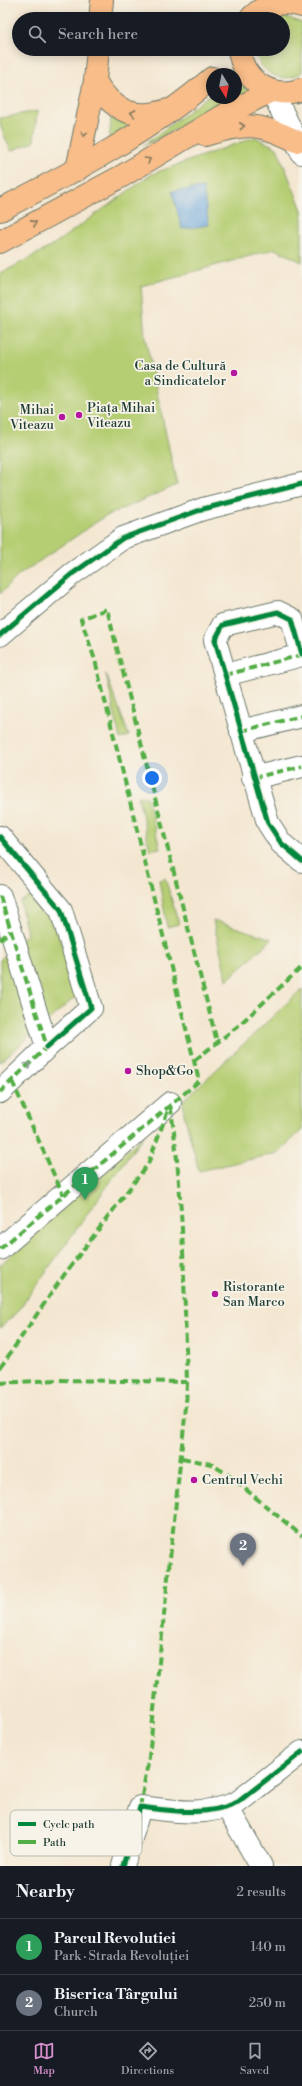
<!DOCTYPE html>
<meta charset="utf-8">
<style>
:root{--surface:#171b24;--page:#242831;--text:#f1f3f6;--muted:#9ea1a6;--line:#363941;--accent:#d690ce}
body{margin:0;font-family:"Libre Bodoni",serif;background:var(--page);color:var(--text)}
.compass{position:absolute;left:206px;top:68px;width:36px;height:36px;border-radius:50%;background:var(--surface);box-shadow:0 2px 10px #0003;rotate:170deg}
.you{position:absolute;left:152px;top:778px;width:14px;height:14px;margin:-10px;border:3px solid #fff;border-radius:50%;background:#1a73e8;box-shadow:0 0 0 6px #1a73e833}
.badge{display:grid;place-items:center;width:26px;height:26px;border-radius:50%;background:var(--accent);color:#fff;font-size:13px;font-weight:700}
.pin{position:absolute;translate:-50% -33px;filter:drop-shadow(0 1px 2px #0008)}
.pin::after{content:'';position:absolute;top:21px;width:14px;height:12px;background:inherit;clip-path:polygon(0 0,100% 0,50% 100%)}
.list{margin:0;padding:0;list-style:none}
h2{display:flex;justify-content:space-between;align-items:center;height:52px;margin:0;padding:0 16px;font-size:17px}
h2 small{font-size:13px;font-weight:400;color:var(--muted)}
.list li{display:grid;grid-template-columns:26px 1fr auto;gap:12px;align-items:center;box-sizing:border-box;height:56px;padding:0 16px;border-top:1px solid var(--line)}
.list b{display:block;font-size:15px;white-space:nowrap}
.list p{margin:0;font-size:13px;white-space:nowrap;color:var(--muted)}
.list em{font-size:13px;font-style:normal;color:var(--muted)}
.icon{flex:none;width:22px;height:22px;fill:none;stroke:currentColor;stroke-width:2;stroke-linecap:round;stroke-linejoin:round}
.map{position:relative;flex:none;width:302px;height:1866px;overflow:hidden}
.search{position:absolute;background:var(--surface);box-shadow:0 2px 10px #0003;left:12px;right:12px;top:12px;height:44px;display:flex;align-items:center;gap:10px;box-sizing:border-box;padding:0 14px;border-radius:22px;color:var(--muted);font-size:15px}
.sheet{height:164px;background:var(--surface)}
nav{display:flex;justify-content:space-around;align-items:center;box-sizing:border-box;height:56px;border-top:1px solid var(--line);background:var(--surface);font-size:11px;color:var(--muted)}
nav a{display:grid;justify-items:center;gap:2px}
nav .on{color:var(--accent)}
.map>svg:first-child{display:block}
.green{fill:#b6ce73;stroke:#6a8654}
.water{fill:#6ba5db;stroke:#457188}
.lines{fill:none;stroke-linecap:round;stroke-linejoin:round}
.minor-casing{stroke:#6a786b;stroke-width:24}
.major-casing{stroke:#6a786b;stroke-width:24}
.minor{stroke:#fff;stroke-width:22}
.major{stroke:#f8bd89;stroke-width:22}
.quiet{stroke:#52ad45;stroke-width:4;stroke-dasharray:8 4;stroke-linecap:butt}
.cycleway-casing{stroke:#f7f3e8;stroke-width:8}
.cycleway{stroke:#00873e;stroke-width:5}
.oneway{stroke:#81775a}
.oneway2{stroke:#8f9e9a}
.poi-dot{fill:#b5179e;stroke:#f7f3e8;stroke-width:1.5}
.labels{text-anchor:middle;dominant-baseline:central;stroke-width:3.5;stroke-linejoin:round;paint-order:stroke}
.poi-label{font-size:13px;fill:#1f3d34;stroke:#f7f3e8;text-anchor:start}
.key{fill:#f7f3e8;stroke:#b6bcb2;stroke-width:1}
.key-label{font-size:11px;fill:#1f3d34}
</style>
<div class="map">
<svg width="302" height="1866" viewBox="0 0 302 1866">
<rect width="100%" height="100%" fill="#f7f3e8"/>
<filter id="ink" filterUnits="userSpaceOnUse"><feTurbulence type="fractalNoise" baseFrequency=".025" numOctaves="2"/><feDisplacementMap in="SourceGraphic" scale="8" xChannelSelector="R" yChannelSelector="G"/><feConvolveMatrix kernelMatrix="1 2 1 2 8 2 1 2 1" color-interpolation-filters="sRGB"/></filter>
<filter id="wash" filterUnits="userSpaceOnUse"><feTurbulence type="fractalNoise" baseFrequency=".012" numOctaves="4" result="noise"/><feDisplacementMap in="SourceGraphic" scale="16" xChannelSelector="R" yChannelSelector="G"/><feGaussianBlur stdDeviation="0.9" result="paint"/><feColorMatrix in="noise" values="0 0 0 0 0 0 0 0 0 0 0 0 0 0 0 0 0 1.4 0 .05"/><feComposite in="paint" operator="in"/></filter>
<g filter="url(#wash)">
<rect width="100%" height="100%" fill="#f4e7d1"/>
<g class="green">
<path d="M286 17 302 23V72C282 87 258 71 254 49H283V19H275Z"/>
<polygon points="236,74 254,90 143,146 212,93 212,98 236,98"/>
<polygon points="112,110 138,120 109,141"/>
<polygon points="37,111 34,142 11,151 0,125 0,118"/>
<polygon points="255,137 277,148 302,210 302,262 275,249 141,286 145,337 177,485 104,517 19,575 0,594 0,274 50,247 152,174"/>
<polygon points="106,674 129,736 120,739"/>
<polygon points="138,796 147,797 160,848 150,850"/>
<polygon points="165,878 179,924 167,927 159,880"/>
<polygon points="35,893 51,912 79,994 0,1062 0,960 27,934 20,902"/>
<polygon points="213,920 272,939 227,980"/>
<polygon points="302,989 302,1130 278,1153 199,1171 184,1114 183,1101"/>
<polygon points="144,1135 17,1312 0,1328 0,1265"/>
</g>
<polygon class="water" points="203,188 209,225 182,229 172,191"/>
</g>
<g filter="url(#ink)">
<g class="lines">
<g class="minor-casing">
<g id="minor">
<polyline points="272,91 302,153"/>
<polyline points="0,635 72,574 123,538 203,509 302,484"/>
<polyline points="302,654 292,619 278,612 223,625 215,640 268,823 281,843 302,861"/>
<polyline points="225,675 302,655"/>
<polyline points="241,731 302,716"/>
<polyline points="253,778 302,766"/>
<polyline points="0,837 61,910 91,1008 47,1047"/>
<polyline points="0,896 47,1047 0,1092"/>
<polyline points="0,1249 170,1103"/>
<polyline points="227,1807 261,1866"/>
<path d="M123 1866 140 1807C174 1811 206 1817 238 1802L302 1752"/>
</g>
</g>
<g class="major-casing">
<g id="major">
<polyline points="100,19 102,0"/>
<path d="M250 19C263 4 283 0 302 6"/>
<path d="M239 49C242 80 272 101 302 89"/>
<path d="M95 81C112 111 135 121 168 110"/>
<path d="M205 135C246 123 258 122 296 141"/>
<polyline points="77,170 95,81 98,49"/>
<path d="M0 210C75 171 148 133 212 78"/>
<polyline points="0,242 122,176 222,116 271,91"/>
</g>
</g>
<use href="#minor" class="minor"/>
<use href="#major" class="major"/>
<g class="quiet">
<polyline points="225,675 302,655"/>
<polyline points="241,731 302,716"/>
<polyline points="253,778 302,766"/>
<polyline points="0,896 47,1047 0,1092"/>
<polyline points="0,940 10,931"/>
<polyline points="195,1060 238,1026 302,967"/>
<polyline points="12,1081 63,1195"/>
<polyline points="0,1249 199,1081 95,660 81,619 107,609 217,1042"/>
<polyline points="0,1368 64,1275 148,1164 170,1105"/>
<polyline points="0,1383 57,1380 187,1382"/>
<polyline points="182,1458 211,1464 227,1474 302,1536"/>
<path d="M140 1807 149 1757 186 1407 187 1382C184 1289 184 1195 170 1103"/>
</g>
<g class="cycleway-casing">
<g id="cycleway">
<polyline points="0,635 72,574 123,538 203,509 302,484"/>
<polyline points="302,654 292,619 278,612 223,625 215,640 268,823 281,843 302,861"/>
<polyline points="0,837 61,910 91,1008 47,1047"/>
<path d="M123 1866 140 1807C174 1811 206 1817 238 1802L302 1752"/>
</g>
</g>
<use href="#cycleway" class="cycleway"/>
</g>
<defs><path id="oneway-chevron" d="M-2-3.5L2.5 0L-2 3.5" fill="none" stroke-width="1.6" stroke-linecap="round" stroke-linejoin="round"/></defs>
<g class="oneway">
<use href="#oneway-chevron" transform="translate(133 113) rotate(-169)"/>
<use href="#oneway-chevron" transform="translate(242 126) rotate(-6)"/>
<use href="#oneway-chevron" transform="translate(84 134) rotate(100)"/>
<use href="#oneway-chevron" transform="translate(148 160) rotate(-31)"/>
<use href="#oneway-chevron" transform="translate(34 223) rotate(-29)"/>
</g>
<use class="oneway2" href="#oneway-chevron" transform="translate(28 1065) rotate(-43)"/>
</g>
<g class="poi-dot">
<circle cx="234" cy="373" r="4"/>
<circle cx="79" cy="415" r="4"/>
<circle cx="62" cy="417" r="4"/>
<circle cx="128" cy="1071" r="4"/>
<circle cx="215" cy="1294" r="4"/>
<circle cx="194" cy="1480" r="4"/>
</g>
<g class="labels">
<g class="poi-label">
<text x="226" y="366" text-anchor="end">Casa de Cultură<tspan x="226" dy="15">a Sindicatelor</tspan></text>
<text x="87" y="408">Piața Mihai<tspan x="87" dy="15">Viteazu</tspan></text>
<text x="54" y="410" text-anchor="end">Mihai<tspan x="54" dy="15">Viteazu</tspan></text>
<text x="136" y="1071">Shop&amp;Go</text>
<text x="223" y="1287">Ristorante<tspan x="223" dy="15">San Marco</tspan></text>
<text x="202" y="1480">Centrul Vechi</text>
</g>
</g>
<rect x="10" y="1810" width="132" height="46" rx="6" class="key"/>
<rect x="18" y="1822" width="18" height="4" fill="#00873e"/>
<rect x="18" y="1840" width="18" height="4" fill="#52ad45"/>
<g class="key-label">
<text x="43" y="1828">Cycle path</text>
<text x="43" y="1846">Path</text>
</g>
</svg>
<svg class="compass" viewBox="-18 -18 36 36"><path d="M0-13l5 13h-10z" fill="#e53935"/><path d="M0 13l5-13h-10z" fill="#9ea1a6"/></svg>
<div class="you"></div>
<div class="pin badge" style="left:85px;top:1200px;background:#2e9e5b">1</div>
<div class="pin badge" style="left:243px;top:1566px;background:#6b7280">2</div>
<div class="search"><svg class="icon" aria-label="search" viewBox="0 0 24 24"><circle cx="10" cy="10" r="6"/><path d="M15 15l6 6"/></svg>Search here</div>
</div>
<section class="sheet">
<h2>Nearby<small>2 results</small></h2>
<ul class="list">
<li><span class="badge" style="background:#2e9e5b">1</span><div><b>Parcul Revolutiei</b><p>Park · Strada Revoluției</p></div><em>140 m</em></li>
<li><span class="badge" style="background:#6b7280">2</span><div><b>Biserica Târgului</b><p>Church</p></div><em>250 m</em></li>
</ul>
</section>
<nav>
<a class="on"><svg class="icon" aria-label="map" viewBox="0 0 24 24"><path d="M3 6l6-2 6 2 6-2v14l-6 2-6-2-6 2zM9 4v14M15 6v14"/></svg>Map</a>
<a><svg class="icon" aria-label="directions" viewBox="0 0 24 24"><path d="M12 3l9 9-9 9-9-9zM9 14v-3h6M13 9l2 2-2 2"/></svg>Directions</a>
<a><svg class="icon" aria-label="saved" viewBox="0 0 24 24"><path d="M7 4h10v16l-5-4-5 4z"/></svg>Saved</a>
</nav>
